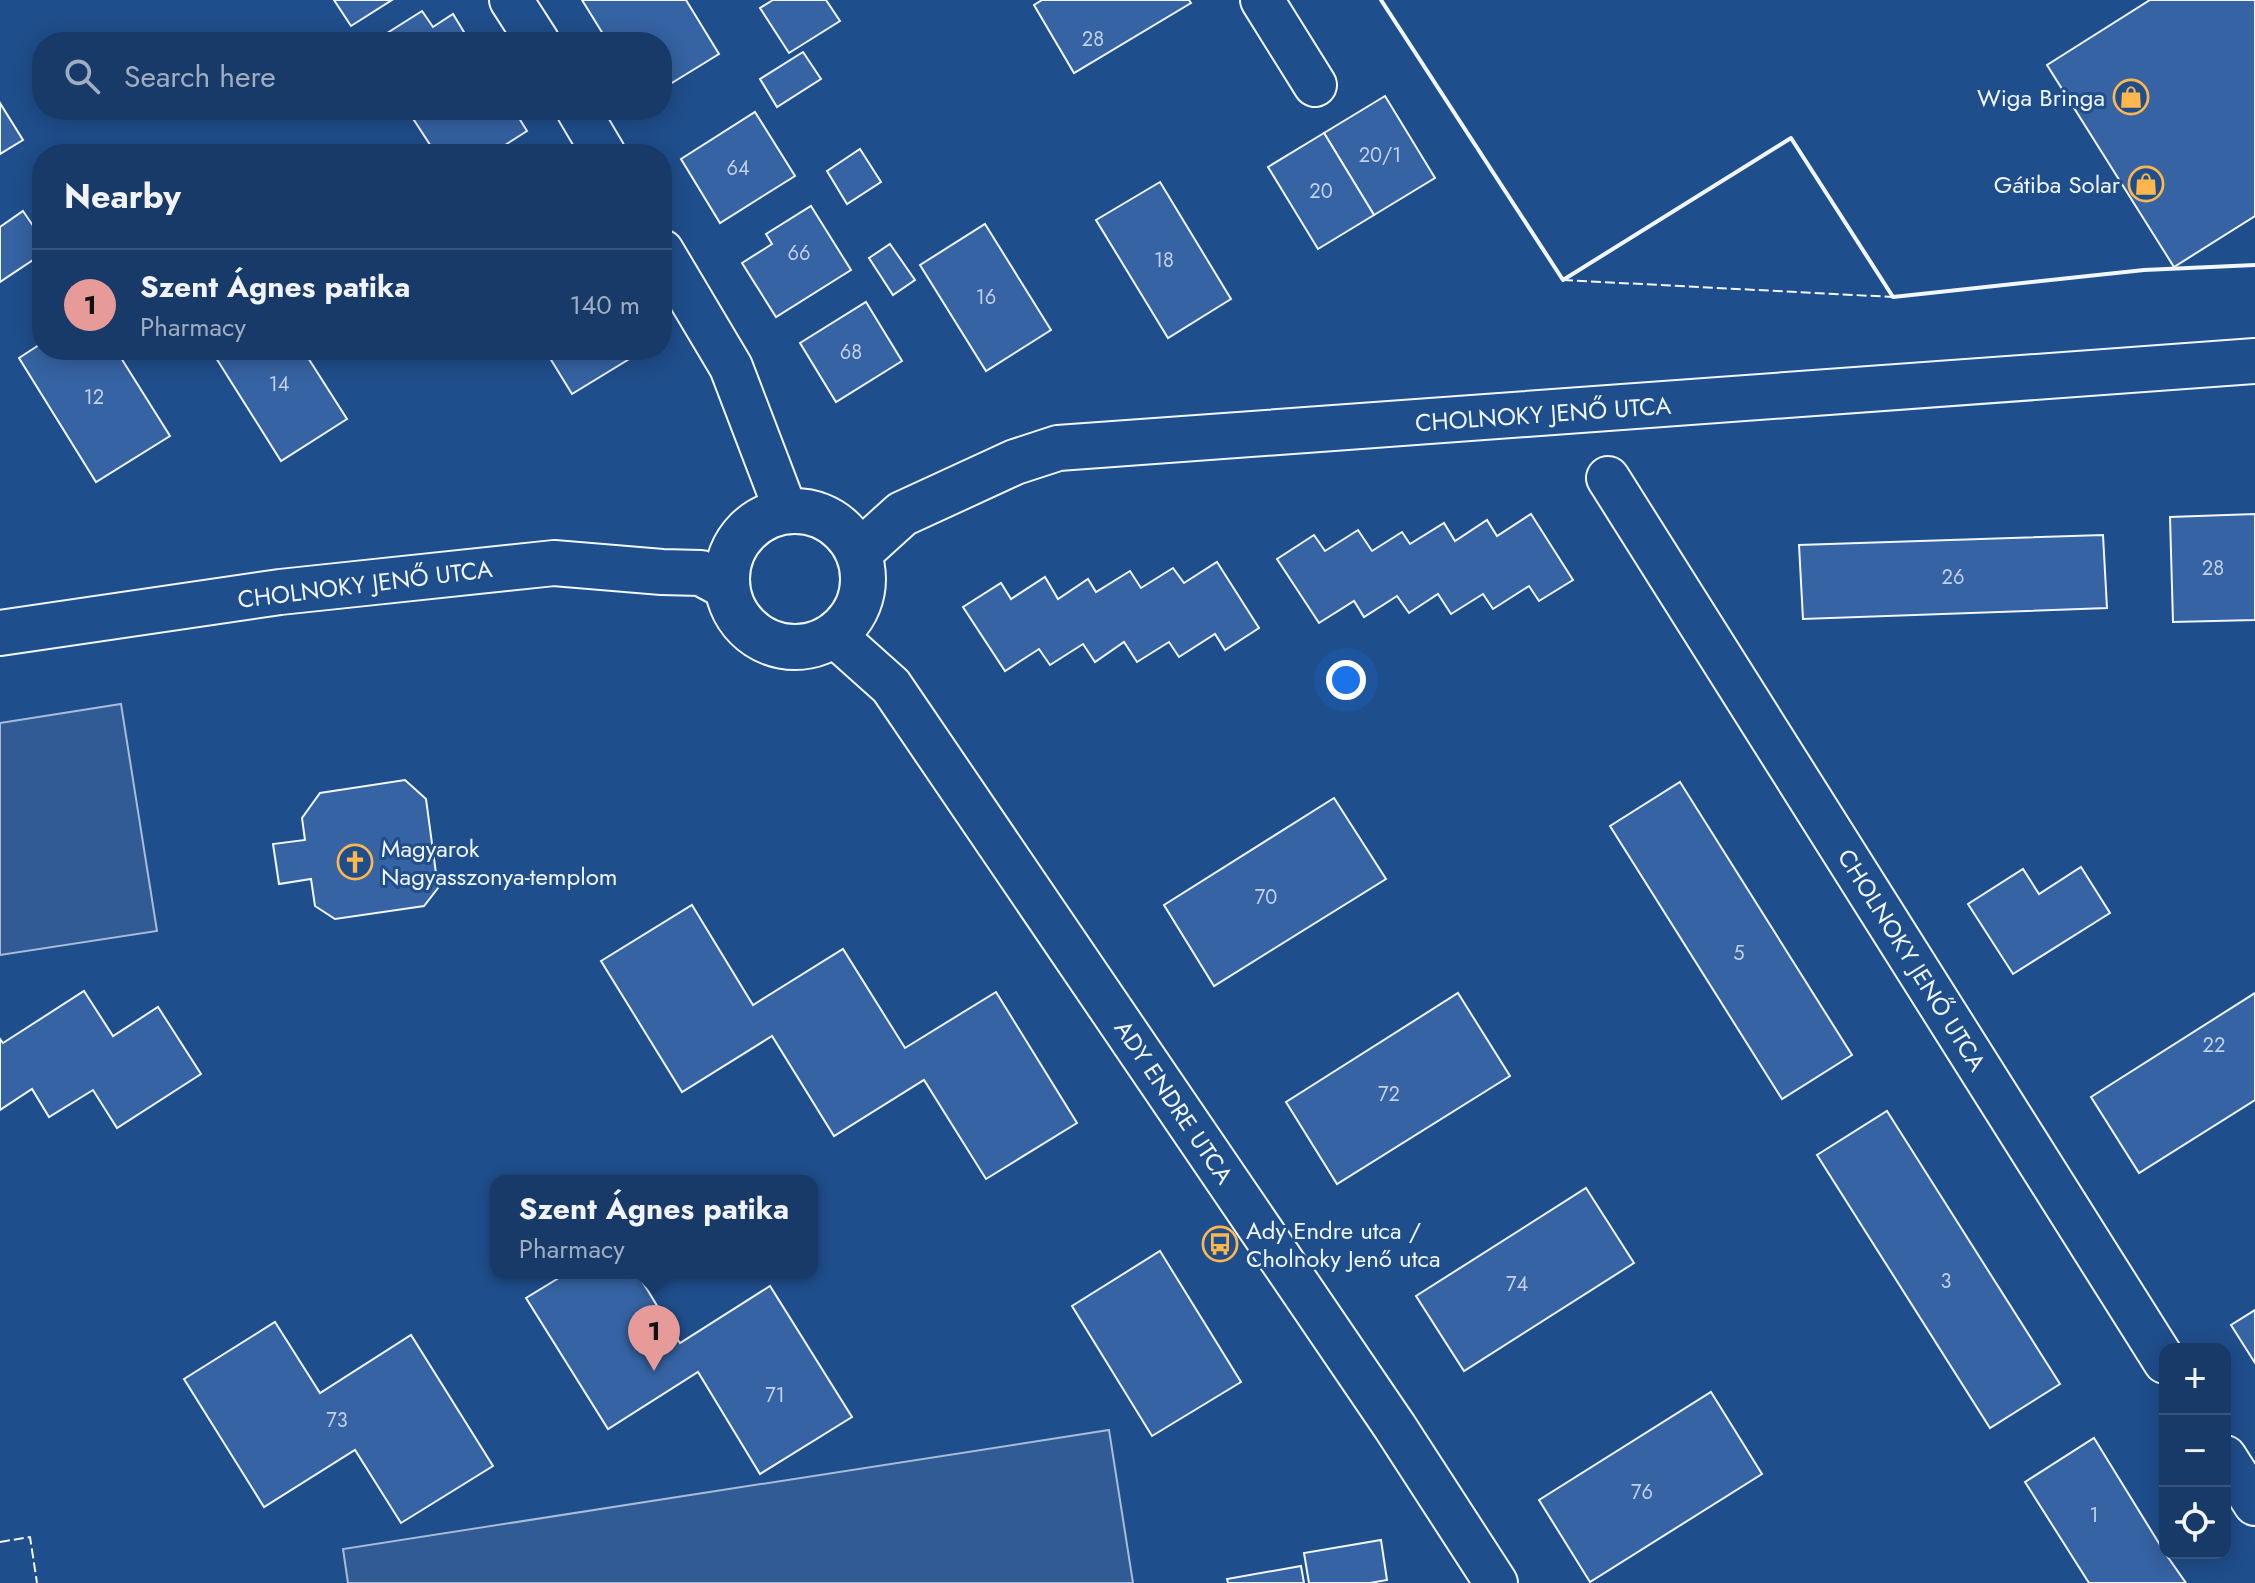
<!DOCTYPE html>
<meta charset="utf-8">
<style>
:root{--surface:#173a69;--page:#20416f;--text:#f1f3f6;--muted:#9eadc0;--line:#36547d;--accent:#e69b98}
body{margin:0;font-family:Jost,sans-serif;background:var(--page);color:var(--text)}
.controls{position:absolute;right:24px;bottom:24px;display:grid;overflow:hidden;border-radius:16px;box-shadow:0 4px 20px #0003}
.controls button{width:72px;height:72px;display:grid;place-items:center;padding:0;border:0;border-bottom:2px solid var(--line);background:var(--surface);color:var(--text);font:40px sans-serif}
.you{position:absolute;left:1346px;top:680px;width:28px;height:28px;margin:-20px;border:6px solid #fff;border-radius:50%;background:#1a73e8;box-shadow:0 0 0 12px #1a73e833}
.badge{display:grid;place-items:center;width:52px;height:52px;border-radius:50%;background:var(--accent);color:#111;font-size:26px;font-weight:700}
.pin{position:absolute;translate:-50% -66px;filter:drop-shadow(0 2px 4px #0008)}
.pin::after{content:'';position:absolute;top:42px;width:28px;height:24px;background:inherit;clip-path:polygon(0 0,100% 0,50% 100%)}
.popup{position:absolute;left:490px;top:1175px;width:328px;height:104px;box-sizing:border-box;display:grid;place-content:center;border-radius:16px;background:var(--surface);filter:drop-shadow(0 2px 6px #0005);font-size:26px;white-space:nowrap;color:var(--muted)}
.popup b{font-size:30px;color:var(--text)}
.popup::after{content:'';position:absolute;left:50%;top:100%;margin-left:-16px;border:16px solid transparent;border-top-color:var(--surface)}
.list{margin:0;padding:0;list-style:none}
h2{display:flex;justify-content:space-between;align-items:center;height:104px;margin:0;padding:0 32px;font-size:34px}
h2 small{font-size:26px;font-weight:400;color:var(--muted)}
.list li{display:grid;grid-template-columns:52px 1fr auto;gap:24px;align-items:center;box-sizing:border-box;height:112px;padding:0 32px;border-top:2px solid var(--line)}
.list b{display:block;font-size:30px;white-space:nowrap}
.list p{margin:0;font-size:26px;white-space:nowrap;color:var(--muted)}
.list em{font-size:26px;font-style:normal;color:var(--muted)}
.icon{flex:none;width:44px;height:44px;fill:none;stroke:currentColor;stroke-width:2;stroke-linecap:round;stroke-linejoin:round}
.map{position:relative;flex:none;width:2255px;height:1583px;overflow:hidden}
.search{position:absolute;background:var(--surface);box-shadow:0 4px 20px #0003;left:32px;top:32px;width:640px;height:88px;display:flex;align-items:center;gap:20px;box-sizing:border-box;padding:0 28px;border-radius:32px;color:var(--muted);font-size:30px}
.panel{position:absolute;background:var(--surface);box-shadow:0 4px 20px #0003;left:32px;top:144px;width:640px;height:216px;border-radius:32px}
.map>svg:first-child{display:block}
.built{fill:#305b95;stroke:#a8bbd7;stroke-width:2}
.building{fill:#3563a3;stroke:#f2f6ff;stroke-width:2}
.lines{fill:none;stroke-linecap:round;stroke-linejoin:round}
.minor-casing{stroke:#f2f6ff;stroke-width:46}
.tertiary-casing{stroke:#f2f6ff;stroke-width:48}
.minor{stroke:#1f4e8c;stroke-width:42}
.tertiary{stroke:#1f4e8c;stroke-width:44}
.fence{stroke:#f2f6ff;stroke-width:2;stroke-dasharray:10 4;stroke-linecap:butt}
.wall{stroke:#f2f6ff;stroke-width:4}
.labels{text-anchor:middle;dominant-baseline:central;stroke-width:6;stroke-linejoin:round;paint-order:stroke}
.number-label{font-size:20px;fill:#c3d1e8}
.poi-label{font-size:24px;fill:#f2f6ff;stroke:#1f4e8c;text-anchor:end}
.street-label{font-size:24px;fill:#f2f6ff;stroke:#1f4e8c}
</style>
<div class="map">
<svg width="2255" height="1583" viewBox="0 0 2255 1583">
<rect width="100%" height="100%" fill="#1f4e8c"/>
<g class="built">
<polygon points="121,704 157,931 0,955 0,723"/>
<polygon points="1109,1430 1133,1583 348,1583 343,1549"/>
</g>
<g class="building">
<polygon points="334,0 392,0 351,26"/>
<polygon points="582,0 686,0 719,54 662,89 662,42 608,42"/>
<polygon points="773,0 826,0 840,21 789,53 760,8"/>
<polygon points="1042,0 1189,0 1191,3 1074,73 1034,5"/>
<polygon points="2150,0 2255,0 2255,216 2174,267 2047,65"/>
<polygon points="422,11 433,27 453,14 470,42 373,42"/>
<polygon points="803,52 821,79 777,107 760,79"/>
<polygon points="1385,96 1435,178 1374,215 1324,133"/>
<polygon points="0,103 23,140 0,154"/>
<polygon points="408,110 429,110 414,120"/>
<polygon points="429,110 514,110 527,131 491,154 436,154 414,120"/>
<polygon points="755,112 795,176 720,223 681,159"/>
<polygon points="1324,133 1374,215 1318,249 1268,167"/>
<polygon points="860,149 881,182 847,204 827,171"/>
<polygon points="1160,182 1231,299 1168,338 1096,220"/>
<polygon points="811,206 851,270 776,317 742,263 772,244 766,234"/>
<polygon points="23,211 42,239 42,254 0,282 0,227"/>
<polygon points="985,224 1051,330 986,371 920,265"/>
<polygon points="890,244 915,280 893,295 869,258"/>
<polygon points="866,302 902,361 836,402 800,343"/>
<polygon points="42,343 42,350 116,350 170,436 96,482 19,358"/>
<polygon points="211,350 303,350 347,419 281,461"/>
<polygon points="545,350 644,350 572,394"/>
<polygon points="1531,514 1573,580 1539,601 1529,586 1493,609 1483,594 1451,614 1438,594 1409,613 1397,596 1364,617 1354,601 1319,623 1277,559 1314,535 1325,551 1358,530 1372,551 1402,532 1410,544 1444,523 1455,541 1487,520 1497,536"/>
<polygon points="2255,514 2255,620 2173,622 2170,517"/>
<polygon points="2103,535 2107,608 1803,619 1799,545"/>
<polygon points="1217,562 1259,628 1225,650 1215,634 1179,657 1169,642 1137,662 1124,642 1095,662 1083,644 1050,665 1039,649 1005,671 963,607 1001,583 1011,599 1045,577 1058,599 1088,579 1096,592 1130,571 1141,588 1173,568 1184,583"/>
<polygon points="405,780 426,799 438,888 424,906 335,919 315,906 311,879 279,884 273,844 305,840 302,818 320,793"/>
<polygon points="1680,782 1852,1055 1782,1099 1610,826"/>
<polygon points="1334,798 1386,879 1214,986 1164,905"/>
<polygon points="2081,867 2110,913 2013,974 1968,904 2023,869 2039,894"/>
<polygon points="692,905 753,1005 843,949 905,1048 996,992 1077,1123 986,1179 924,1080 834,1136 772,1036 682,1092 601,961"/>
<polygon points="84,991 113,1036 158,1007 201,1074 117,1128 93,1090 49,1117 32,1089 0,1110 0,1039 3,1043"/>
<polygon points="1458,993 1510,1076 1337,1184 1286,1102"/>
<polygon points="2255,993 2255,1100 2139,1173 2091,1097"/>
<polygon points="1887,1111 2060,1384 1990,1428 1817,1155"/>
<polygon points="1586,1188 1634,1263 1464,1371 1416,1296"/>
<polygon points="1160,1251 1241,1382 1152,1436 1072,1306"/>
<polygon points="567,1273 637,1273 680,1343 770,1286 852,1417 760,1474 698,1372 608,1429 526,1298"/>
<polygon points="2255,1310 2255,1363 2231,1325"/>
<polygon points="275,1322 320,1393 411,1335 493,1466 401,1523 355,1450 264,1507 184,1379"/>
<polygon points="1711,1392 1762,1474 1590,1582 1539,1500"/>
<polygon points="2094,1438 2165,1553 2186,1583 2089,1583 2025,1482"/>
<polygon points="1381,1540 1387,1580 1370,1583 1309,1583 1304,1553"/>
<polygon points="1301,1566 1304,1583 1228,1583 1227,1579"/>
</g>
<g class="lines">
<g class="minor-casing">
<g id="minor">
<polyline points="511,0 538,42"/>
<polyline points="1262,0 1315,85"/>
<polyline points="578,110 604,154"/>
<polyline points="662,251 731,367 786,511"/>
<polyline points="1608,478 2165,1362"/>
<polyline points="834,635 891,686 1395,1427 1496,1583"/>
<polyline points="2225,1457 2255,1504"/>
</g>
</g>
<g class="tertiary-casing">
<g id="tertiary">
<circle cx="795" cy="579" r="68"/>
<polyline points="859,553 902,514 1015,462 1058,448 2255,361"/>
<polyline points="0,633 280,592 554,563 662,572 701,573 727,587"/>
</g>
</g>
<use href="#minor" class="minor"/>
<use href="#tertiary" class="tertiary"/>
<g class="fence">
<polyline points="1563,280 1893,297"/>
<polyline points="0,1542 30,1537 37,1583"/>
</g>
<polyline class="wall" points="1381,0 1563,280 1791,138 1893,297 2144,270 2255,265"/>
</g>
<defs>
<g id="shop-ring" transform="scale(1.8)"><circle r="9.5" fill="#1f4e8c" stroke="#ffb74d" stroke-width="1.5"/><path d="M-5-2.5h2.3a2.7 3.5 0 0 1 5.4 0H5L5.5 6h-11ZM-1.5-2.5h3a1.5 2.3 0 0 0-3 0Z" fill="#ffb74d"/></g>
<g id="church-ring" transform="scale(1.8)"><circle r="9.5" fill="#1f4e8c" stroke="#ffb74d" stroke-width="1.5"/><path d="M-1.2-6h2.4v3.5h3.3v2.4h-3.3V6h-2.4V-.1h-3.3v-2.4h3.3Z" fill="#ffb74d"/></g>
<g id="bus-ring" transform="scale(1.8)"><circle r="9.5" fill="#1f4e8c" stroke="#ffb74d" stroke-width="1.5"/><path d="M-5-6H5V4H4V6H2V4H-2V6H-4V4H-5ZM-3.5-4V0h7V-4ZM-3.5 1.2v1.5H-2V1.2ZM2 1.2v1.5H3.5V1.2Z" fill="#ffb74d"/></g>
</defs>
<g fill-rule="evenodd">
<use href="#shop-ring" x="2131" y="97"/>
<use href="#shop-ring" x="2146" y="184"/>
<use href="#church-ring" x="355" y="862"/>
<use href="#bus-ring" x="1220" y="1244"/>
</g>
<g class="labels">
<g class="number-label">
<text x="1093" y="39">28</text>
<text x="1380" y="155">20/1</text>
<text x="738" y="168">64</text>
<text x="1321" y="191">20</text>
<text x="799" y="253">66</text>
<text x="1164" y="260">18</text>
<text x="986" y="297">16</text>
<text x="851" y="352">68</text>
<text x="279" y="384">14</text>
<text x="94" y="397">12</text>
<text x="2213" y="568">28</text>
<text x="1953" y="577">26</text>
<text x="1266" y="897">70</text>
<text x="1739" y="953">5</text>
<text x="2214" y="1045">22</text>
<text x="1389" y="1094">72</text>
<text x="1946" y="1281">3</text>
<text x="1517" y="1284">74</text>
<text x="775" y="1395">71</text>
<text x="337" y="1420">73</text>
<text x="1642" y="1492">76</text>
<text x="2094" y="1515">1</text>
</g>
<g class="poi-label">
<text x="2105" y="97">Wiga Bringa</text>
<text x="2120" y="184">Gátiba Solar</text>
<text x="381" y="848" text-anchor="start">Magyarok<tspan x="381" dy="28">Nagyasszonya-templom</tspan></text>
<text x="1246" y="1230" text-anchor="start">Ady Endre utca /<tspan x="1246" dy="28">Cholnoky Jenő utca</tspan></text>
</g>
<g class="street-label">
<text transform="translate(1543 414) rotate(-4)">CHOLNOKY JENŐ UTCA</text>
<text transform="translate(365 584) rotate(-7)">CHOLNOKY JENŐ UTCA</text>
<text transform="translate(1912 960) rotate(58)">CHOLNOKY JENŐ UTCA</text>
<text transform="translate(1174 1102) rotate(56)">ADY ENDRE UTCA</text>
</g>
</g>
</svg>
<div class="controls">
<button>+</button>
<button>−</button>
<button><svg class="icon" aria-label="locate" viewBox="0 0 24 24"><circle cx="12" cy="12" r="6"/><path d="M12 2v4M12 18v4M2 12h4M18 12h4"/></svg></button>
</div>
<div class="you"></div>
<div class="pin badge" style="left:654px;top:1371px">1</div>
<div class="popup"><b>Szent Ágnes patika</b>Pharmacy</div>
<div class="search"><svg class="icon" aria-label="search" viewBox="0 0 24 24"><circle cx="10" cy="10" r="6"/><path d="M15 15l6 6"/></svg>Search here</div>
<section class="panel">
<h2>Nearby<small></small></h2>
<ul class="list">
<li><span class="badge">1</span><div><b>Szent Ágnes patika</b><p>Pharmacy</p></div><em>140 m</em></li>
</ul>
</section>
</div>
